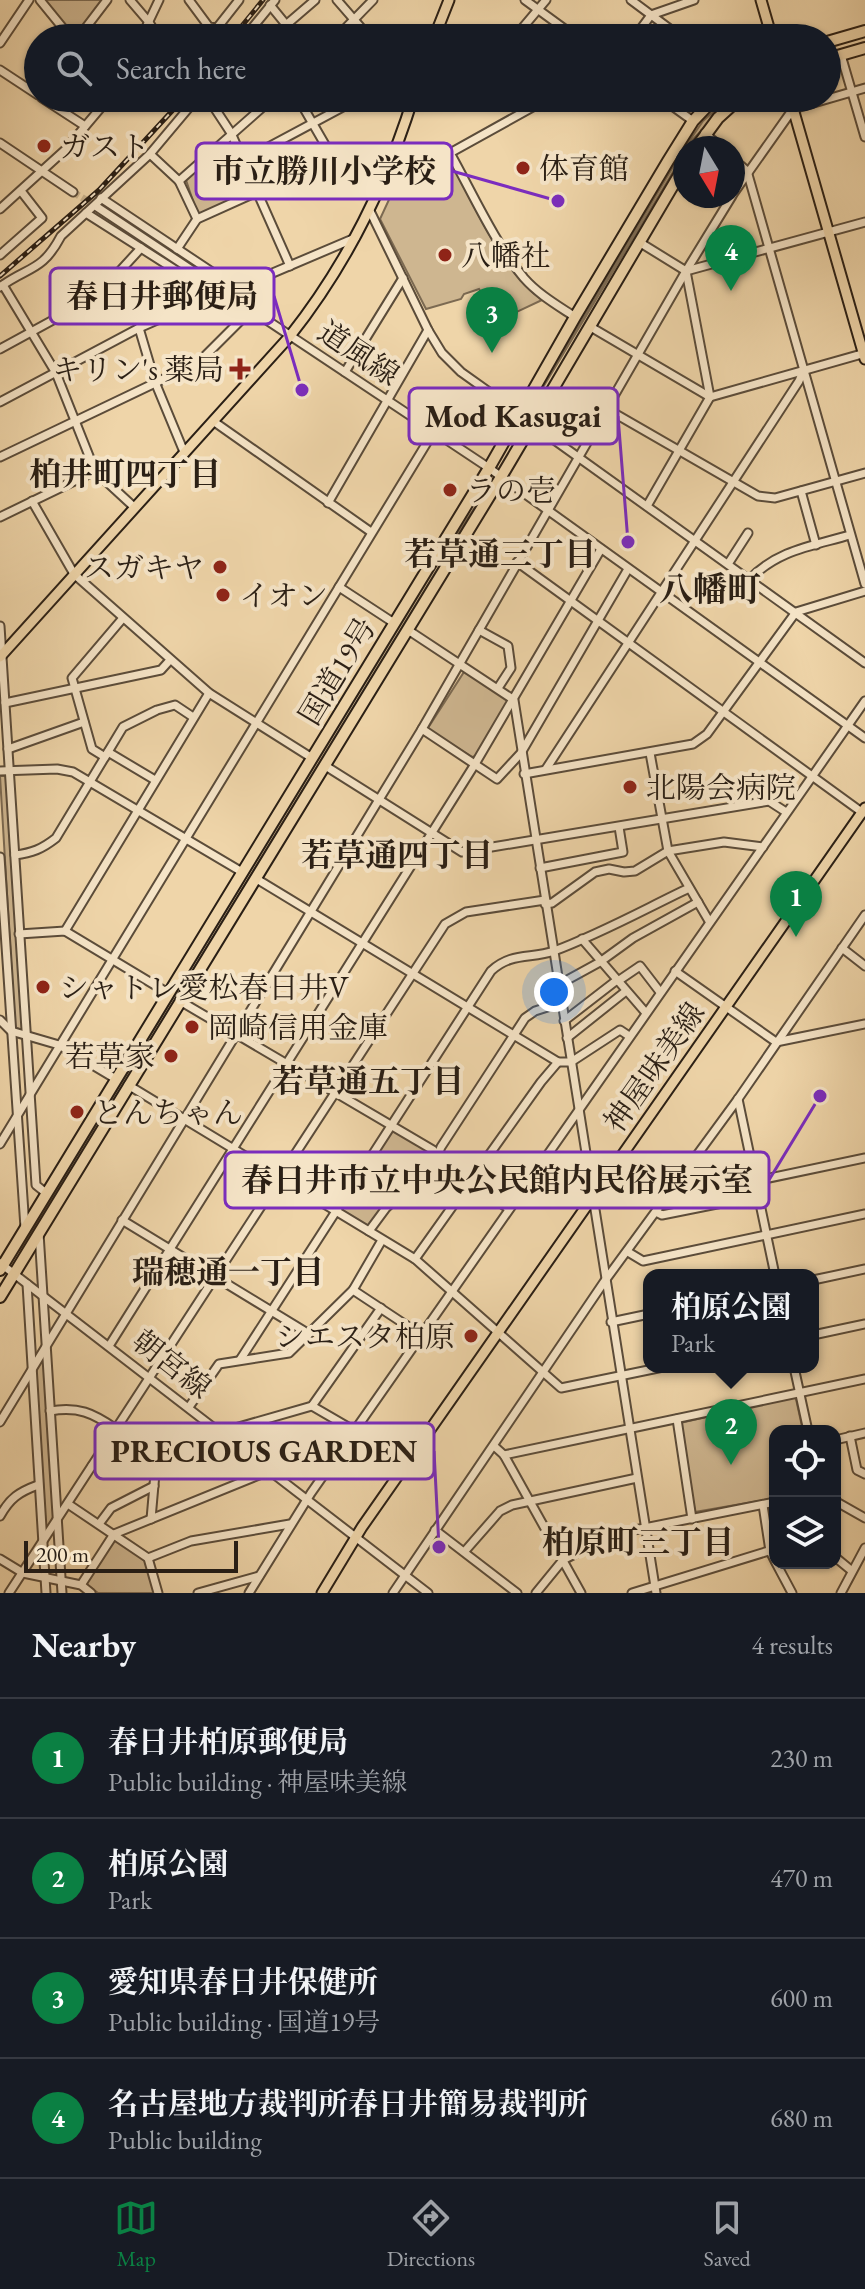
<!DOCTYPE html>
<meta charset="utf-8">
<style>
:root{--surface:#171b24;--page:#20242c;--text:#f1f3f6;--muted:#9ea1a6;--line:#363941;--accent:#0b8043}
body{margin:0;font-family:"EB Garamond","Noto Serif JP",serif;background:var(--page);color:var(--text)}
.controls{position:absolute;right:24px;bottom:24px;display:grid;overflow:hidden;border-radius:16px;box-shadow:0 2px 6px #0004}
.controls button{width:72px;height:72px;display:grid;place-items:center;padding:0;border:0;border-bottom:2px solid var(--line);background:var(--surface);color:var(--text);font:40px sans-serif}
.compass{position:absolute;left:673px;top:136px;width:72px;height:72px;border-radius:50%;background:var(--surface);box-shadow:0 2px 6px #0004;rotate:170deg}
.scale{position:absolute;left:24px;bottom:20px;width:214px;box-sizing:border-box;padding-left:8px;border:4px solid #2a1f15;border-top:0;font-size:22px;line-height:28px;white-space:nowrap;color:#2a1f15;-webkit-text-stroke:6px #f5e4c7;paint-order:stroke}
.you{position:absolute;left:554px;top:992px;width:28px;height:28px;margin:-20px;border:6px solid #fff;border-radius:50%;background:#1a73e8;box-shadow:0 0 0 12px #1a73e833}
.badge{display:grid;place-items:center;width:52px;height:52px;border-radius:50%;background:var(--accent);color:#fff;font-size:26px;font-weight:700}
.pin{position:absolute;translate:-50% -66px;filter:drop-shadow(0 2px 4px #0008)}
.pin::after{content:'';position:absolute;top:42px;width:28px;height:24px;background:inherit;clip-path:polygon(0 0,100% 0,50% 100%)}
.popup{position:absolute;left:643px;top:1269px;width:176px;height:104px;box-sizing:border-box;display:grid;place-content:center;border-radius:16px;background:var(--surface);filter:drop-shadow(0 2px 6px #0005);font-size:26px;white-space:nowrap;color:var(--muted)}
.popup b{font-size:30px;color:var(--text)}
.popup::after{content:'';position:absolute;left:50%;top:100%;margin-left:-16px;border:16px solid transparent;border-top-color:var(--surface)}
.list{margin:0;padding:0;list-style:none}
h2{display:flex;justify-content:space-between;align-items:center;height:104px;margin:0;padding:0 32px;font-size:34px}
h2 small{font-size:26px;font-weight:400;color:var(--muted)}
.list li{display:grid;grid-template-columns:52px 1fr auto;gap:24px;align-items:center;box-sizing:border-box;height:120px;padding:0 32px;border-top:2px solid var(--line)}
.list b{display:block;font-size:30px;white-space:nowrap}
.list p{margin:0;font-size:26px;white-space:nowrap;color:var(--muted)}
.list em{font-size:26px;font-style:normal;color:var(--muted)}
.icon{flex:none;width:44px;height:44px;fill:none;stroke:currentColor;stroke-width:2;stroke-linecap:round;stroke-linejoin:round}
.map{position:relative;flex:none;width:865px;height:1593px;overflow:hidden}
.search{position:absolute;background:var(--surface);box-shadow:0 2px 6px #0004;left:24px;right:24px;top:24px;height:88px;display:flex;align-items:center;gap:20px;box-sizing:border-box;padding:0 28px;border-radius:44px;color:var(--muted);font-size:30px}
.sheet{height:584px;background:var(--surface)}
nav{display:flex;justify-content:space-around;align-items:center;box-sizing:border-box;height:112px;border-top:2px solid var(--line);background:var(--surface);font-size:22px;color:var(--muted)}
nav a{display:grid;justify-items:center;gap:4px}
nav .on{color:var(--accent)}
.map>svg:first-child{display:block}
.green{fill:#ceb690;stroke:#7c6a52;stroke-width:2}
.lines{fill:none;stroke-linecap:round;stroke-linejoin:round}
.minor-tunnel{stroke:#c8b18b;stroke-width:7;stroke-dasharray:7 3.5;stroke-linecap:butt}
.minor-casing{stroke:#5b4c3a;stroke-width:11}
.major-casing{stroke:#2a1f15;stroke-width:13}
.highway-casing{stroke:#2a1f15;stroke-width:14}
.minor{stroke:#f5e4c7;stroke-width:7}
.major{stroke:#efd5a9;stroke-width:9}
.highway{stroke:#efd5a9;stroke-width:10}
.rail-casing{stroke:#2a1f15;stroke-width:5}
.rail{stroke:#f5e4c7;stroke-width:2;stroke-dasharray:6;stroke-linecap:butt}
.poi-dot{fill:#8f2418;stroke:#f5e4c7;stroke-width:3}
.labels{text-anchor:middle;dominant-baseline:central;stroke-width:8;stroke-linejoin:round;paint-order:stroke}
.poi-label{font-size:30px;fill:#2a1f15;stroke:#f5e4c7;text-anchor:start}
.street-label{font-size:30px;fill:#2a1f15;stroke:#f5e4c7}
.neighbourhood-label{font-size:32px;font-weight:bold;fill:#2a1f15;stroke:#f5e4c7}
.quarter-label{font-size:34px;font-weight:bold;fill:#2a1f15;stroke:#f5e4c7}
.leader{fill:none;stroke:#7b2cbf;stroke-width:3}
.callout-dot{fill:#7b2cbf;stroke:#f5e4c7;stroke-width:3}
.callout{fill:#f5e4c7;stroke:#7b2cbf;stroke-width:3}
.callout-label{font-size:32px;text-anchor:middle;font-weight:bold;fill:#2a1f15}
</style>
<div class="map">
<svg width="865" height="1593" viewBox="0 0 865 1593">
<rect width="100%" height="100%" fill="#efd5a9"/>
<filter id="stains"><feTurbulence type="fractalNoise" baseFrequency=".0025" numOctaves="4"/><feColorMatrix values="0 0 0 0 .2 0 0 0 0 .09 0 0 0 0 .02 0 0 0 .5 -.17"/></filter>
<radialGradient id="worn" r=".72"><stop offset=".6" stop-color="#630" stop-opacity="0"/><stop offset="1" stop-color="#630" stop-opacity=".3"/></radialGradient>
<g class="green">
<polygon points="44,0 103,0 77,35 73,36"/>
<polygon points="729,98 732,98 685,148 685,152 504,452 683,150 703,121"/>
<polygon points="228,142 232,143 254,187 252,191 201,214 197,213 186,180"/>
<path d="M450 161C474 204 502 272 542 300L508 316 494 312 479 289 464 294 461 299 426 309 380 219 399 178Z"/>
<polygon points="485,492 76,1162 19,1251 423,586"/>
<polygon points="464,672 508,700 509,704 476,756 472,757 429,730 428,728"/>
<polygon points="0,776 7,776 23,1030 15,1028"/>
<polygon points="394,1130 432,1152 433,1160 368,1226 342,1210 341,1207 391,1131"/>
<polygon points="44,1358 55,1518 46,1530 36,1370"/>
<polygon points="793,1397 796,1399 803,1431 775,1431 775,1498 695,1512 680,1423"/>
<polygon points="116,1540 146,1560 155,1593 98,1593 85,1583 112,1542"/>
</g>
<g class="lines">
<polyline class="minor-tunnel" points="73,192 97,207"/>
<g class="minor-casing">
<g id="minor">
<polyline points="40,0 71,38"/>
<polyline points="130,0 148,21 159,38"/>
<polyline points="189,0 209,27 217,28 239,0"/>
<polyline points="337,0 370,38"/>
<polyline points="525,0 577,38"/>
<polyline points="631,0 682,38"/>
<polyline points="270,5 297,38"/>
<polyline points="286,25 315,0"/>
<polyline points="78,38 107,0"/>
<polyline points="141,38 159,0"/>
<polyline points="244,38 275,0"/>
<polyline points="336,38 373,0"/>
<polyline points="514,38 546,0"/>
<polyline points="634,38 651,15 694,0"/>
<polyline points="0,43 29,0"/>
<polyline points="841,55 865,137"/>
<polyline points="0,70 38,95"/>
<polyline points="42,98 85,126"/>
<polyline points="208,98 231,133 290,266"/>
<polyline points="298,98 335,162"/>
<polyline points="512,98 522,112"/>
<polyline points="661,98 693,121"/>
<polyline points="705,133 721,148"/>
<polyline points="0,143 73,192"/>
<path d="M450 153C473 194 494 242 524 278 538 294 557 305 575 317"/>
<polyline points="150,154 179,181 197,219"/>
<polyline points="733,159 747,171 865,584"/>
<polyline points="244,160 343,107 348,98"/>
<polyline points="388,171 450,153 549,98"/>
<polyline points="179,181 273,98"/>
<polyline points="733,194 793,109 865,88"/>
<polyline points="101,198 236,288"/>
<polyline points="97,207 489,468 865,738"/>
<polyline points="0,209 66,149 109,98"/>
<polyline points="370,211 428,330 442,353 461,372 520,414"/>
<polyline points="86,213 213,294"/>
<polyline points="639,242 686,271"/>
<polyline points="177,249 197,219 259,191 299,178 335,162 383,181"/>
<polyline points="0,255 42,218 21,191"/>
<polyline points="3,285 56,373 95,471 134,507"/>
<path d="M0 287C29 266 42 272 61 236L150 154 197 98"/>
<polyline points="235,289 355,238"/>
<polyline points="589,326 710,397"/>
<polyline points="139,328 155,382 184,452"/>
<polyline points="0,349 97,296 141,248"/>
<polyline points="345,372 403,278"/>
<polyline points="710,397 686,271 732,196"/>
<polyline points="0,402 139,328 223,291"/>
<polyline points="607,409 758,496 775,498 865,473"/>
<polyline points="213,421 371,532"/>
<polyline points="532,424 865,663"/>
<polyline points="0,457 199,362 251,310"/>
<polyline points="801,491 816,545"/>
<polyline points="32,501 74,574 209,693 312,758"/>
<polyline points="328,503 428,330"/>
<polyline points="647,506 710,397 865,353"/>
<polyline points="0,517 95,471"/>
<polyline points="517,562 863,813"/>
<polyline points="728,564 748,533"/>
<path d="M749 580C777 550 812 546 850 535"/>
<polyline points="339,587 394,623"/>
<polyline points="0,626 36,1185 46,1193"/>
<polyline points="408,630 514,700 656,1593"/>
<polyline points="479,630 508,646 511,668 498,688"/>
<polyline points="5,703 161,670 170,660"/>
<polyline points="422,729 497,779 521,753 628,569"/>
<polyline points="8,749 84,722"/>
<polyline points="108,752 155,780"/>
<polyline points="650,753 668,851 709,921"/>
<polyline points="105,757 92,749 72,678 123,618"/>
<polyline points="324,765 462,852 769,801 786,812"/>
<polyline points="546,769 799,381 803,371"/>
<polyline points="0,771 57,769 73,772 242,872"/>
<polyline points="524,774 693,744 707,734 796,612 865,591"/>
<path d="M15 855C32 853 42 849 56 838L123 727 157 710 175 705 193 717"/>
<polyline points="0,857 25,1228"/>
<polyline points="540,868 623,852 619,827"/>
<polyline points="255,878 558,1062 571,1062 620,1030 629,1036"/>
<polyline points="545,904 552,903 595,872 609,869 624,872 635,871 668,851 724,842 763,847"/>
<polyline points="65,931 209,693"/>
<polyline points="19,934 65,931 168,993"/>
<polyline points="582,939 646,1013"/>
<polyline points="842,948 865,966"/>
<polyline points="675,971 776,1042 865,1024"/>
<polyline points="618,981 640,966 660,992"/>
<polyline points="558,985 600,962 633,938 698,902"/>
<polyline points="180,1001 433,1150 442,1161 509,1209"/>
<polyline points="0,1020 11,1031 59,1045 116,1079"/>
<polyline points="564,1021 617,980"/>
<polyline points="567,1038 626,991"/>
<polyline points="128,1085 415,1259 561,1388 663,1367"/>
<polyline points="738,1099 775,1275"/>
<polyline points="0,1144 434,431"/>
<polyline points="755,1181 865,1158"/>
<polyline points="656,1212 662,1215 757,1196"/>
<polyline points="122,1220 309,1334"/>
<polyline points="369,1231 386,1208 435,1162 441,1147 525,1018 535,1011 560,1003"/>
<polyline points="39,1233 62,1593"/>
<polyline points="628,1252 643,1261 865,1214"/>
<polyline points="415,1259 541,1082 558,1062"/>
<polyline points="0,1263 428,1593"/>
<polyline points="813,1280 865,1269"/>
<polyline points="27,1284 46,1593"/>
<polyline points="353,1290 421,1335"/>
<polyline points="611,1322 649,1314"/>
<polyline points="813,1335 865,1324"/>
<polyline points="109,1346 475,764 601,549"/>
<path d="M240 1360 491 971C511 952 531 959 554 951 600 934 645 909 689 888"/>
<polyline points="794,1367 808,1431"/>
<polyline points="312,1406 355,1431"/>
<polyline points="189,1407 219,1364 289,1353 353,1290 382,1240"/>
<path d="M50 1411C78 1406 93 1413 116 1429"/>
<polyline points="677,1419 692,1519"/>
<polyline points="0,1422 422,729 686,271 865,222"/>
<polyline points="850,1436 857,1470 865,1474"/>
<polyline points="835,1440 865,1433"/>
<polyline points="494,1446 504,1455 581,1593"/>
<polyline points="504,1455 865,1379"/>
<polyline points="92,1466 103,1466 312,1406 381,1308"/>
<polyline points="835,1501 865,1518"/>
<polyline points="68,1504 148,1558 158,1593"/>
<polyline points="763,1505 770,1551 775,1561"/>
<path d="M0 1516C10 1498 19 1492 38 1485"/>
<polyline points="151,1519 157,1451"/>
<polyline points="99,1524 111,1508 154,1486"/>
<polyline points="435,1530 517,1593"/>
<polyline points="465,1551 500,1511 512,1505 637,1478"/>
<polyline points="835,1557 852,1571"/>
<polyline points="148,1558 191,1541 290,1524"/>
<polyline points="0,1559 23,1573 81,1585 91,1593"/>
<polyline points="776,1563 792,1593"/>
<polyline points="81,1585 114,1534 269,1471"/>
<polyline points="9,1593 445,924 466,912 545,900"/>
<polyline points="198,1593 259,1576"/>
<polyline points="249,1593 311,1493 865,701"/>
<polyline points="393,1593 604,1282 738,1099 865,915"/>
<polyline points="536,1593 563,1560 614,1534 775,1502"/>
<polyline points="632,1593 775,1549"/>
<polyline points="841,1593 865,1548"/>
</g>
</g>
<g class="major-casing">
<g id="major">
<polyline points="761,0 772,38"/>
<polyline points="434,38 449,0"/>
<polyline points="790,98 865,359"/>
<path d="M0 657 290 336C347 264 386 185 413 98"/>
<polyline points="322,1593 362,1527 865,808"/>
</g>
</g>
<g class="highway-casing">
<g id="highway">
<polyline points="827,42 865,31"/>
<polyline points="827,59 865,48"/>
<polyline points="696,148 718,118 740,98"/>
<polyline points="0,1270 489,468 575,317 668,161 693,121 715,98"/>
<polyline points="0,1297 501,477 685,165"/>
</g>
</g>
<use href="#minor" class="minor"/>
<use href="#major" class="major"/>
<use href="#highway" class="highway"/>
<g class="rail-casing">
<g id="rail">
<polyline points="232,38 263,0"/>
<polyline points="0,276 99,190 184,98"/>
</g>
</g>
<use href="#rail" class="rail"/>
</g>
<g class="poi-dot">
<circle cx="44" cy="146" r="8"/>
<circle cx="523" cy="168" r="8"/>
<circle cx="445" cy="255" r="8"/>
<path d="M236 357h8v8h8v8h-8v8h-8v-8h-8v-8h8z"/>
<circle cx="450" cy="490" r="8"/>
<circle cx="220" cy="567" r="8"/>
<circle cx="223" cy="595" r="8"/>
<circle cx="630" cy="787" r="8"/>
<circle cx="43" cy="987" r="8"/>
<circle cx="192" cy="1027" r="8"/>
<circle cx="171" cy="1056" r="8"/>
<circle cx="77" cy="1112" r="8"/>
<circle cx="471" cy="1336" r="8"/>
</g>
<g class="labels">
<g class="poi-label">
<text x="60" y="146">ガスト</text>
<text x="539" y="168">体育館</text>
<text x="461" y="255">八幡社</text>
<text x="224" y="369" text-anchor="end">キリン's 薬局</text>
<text x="466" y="490">ラの壱</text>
<text x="204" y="567" text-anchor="end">スガキヤ</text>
<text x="239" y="595">イオン</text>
<text x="646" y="787">北陽会病院</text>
<text x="59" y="987">シャトレ愛松春日井V</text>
<text x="208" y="1027">岡崎信用金庫</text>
<text x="155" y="1056" text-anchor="end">若草家</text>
<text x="93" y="1112">とんちゃん</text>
<text x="455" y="1336" text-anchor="end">シエスタ柏原</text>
</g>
<g class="street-label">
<text transform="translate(359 353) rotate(34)">道風線</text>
<text transform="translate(337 671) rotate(-59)">国道19号</text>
<text transform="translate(654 1067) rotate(-55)">神屋味美線</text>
<text transform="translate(172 1364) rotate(38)">朝宮線</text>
</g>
<g class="neighbourhood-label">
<text x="125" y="474">柏井町四丁目</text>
<text x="500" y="554">若草通三丁目</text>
<text x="397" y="855">若草通四丁目</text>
<text x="368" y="1081">若草通五丁目</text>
<text x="228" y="1272">瑞穂通一丁目</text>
<text x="638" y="1542">柏原町三丁目</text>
</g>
<g class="quarter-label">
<text x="710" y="589">八幡町</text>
</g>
</g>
<path class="leader" d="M558 201L452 171M302 390L274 296M628 542L618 416M820 1096L769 1180M439 1547L434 1451"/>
<g class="callout-dot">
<circle cx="558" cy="201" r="8"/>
<circle cx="302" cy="390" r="8"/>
<circle cx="628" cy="542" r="8"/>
<circle cx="820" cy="1096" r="8"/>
<circle cx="439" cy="1547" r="8"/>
</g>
<g class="callout">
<rect x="196" y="143" width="256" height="56" rx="8"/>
<rect x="50" y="268" width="224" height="56" rx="8"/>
<rect x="409" y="388" width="209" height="56" rx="8"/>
<rect x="225" y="1152" width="544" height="56" rx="8"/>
<rect x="95" y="1423" width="339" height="56" rx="8"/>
</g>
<g class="callout-label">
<text x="324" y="182">市立勝川小学校</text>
<text x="162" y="307">春日井郵便局</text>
<text x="513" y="427">Mod Kasugai</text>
<text x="497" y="1191">春日井市立中央公民館内民俗展示室</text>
<text x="264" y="1462">PRECIOUS GARDEN</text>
</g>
<rect width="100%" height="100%" filter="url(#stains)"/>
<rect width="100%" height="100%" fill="url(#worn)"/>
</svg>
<div class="controls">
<button><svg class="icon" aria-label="locate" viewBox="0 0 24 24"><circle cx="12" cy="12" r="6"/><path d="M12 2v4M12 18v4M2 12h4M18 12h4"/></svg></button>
<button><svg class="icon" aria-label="layers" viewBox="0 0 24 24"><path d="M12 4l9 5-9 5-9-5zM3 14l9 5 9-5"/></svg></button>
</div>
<svg class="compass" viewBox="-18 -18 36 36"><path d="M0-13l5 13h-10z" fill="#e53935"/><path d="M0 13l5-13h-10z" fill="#9ea1a6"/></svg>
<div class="scale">200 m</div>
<div class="you"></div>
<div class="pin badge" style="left:796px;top:937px">1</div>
<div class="pin badge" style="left:731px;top:1465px">2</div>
<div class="popup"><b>柏原公園</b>Park</div>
<div class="pin badge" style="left:492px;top:353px">3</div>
<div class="pin badge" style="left:731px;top:291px">4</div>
<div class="search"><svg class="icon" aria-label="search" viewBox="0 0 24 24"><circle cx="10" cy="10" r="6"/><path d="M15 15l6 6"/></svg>Search here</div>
</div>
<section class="sheet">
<h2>Nearby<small>4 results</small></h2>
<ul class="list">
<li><span class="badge">1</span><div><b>春日井柏原郵便局</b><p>Public building · 神屋味美線</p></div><em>230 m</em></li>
<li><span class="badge">2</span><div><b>柏原公園</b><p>Park</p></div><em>470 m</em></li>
<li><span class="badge">3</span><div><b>愛知県春日井保健所</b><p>Public building · 国道19号</p></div><em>600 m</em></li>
<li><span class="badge">4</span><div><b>名古屋地方裁判所春日井簡易裁判所</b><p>Public building</p></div><em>680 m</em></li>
</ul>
</section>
<nav>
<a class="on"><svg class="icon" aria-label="map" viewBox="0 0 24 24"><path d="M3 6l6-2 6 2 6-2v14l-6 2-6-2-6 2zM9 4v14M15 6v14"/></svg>Map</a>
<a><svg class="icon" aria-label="directions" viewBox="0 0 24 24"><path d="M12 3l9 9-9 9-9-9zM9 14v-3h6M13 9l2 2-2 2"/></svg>Directions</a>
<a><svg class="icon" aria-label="saved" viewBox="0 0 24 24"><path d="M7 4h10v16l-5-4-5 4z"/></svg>Saved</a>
</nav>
